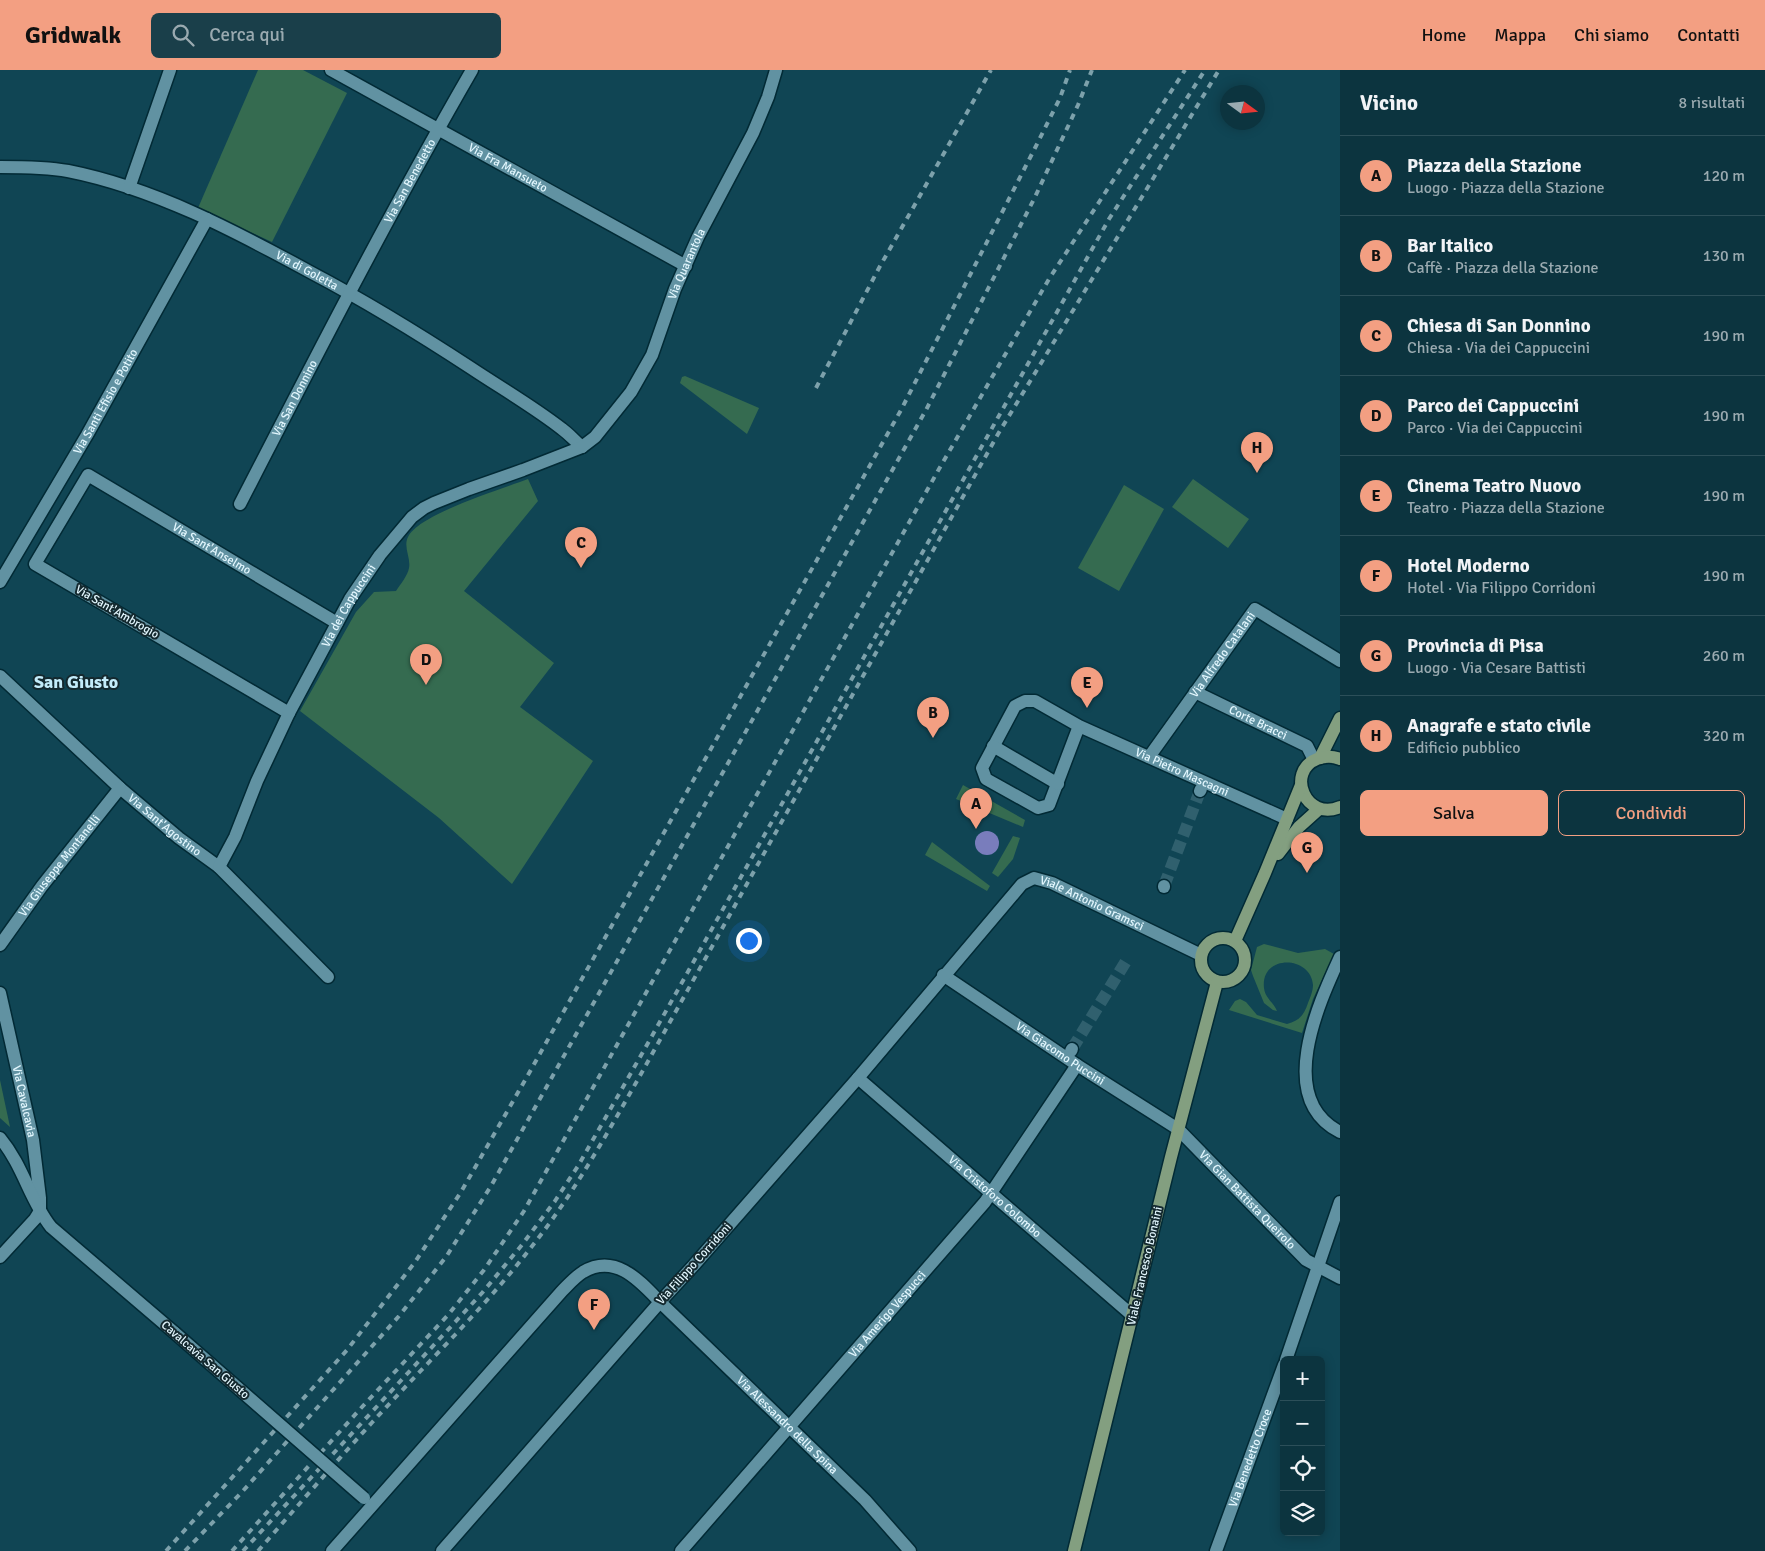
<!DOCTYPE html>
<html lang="it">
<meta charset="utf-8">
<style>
:root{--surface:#0c343f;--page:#1a3f4a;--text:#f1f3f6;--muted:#9aaab0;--line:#2c4f59;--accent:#f39f82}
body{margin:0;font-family:Signika,sans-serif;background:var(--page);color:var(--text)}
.controls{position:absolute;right:15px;bottom:15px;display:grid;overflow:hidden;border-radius:8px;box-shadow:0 2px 12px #0003}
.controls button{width:45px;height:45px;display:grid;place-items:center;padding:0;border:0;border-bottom:1px solid var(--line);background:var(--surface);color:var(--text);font:25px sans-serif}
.compass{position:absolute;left:1220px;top:15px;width:45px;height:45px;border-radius:50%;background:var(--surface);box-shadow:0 2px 12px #0003;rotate:105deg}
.you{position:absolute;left:748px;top:870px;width:18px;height:18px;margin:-12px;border:4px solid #fff;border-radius:50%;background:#1a73e8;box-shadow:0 0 0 8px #1a73e833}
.badge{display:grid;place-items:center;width:32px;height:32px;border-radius:50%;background:var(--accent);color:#111;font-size:16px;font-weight:700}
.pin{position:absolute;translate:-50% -41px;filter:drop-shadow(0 1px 2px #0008)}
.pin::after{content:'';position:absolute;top:26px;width:18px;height:15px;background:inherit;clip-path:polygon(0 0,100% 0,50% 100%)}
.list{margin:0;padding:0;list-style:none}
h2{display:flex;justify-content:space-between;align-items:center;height:65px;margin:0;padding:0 20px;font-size:21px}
h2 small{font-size:16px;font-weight:400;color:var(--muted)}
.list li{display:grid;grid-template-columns:32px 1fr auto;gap:15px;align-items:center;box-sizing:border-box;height:80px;padding:0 20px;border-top:1px solid var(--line)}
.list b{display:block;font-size:19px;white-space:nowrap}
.list p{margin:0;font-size:16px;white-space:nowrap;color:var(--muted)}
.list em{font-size:16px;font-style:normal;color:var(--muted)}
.actions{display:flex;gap:10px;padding:15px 20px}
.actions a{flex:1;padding:11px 0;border:1px solid var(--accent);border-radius:8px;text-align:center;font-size:18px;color:var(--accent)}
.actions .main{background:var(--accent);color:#111}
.icon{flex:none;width:28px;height:28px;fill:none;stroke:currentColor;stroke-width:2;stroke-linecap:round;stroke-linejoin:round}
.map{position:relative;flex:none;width:1340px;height:1481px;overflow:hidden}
header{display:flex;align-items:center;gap:30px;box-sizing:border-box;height:70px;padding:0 25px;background:var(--accent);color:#111}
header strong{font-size:24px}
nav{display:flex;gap:28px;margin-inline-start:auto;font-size:18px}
.search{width:350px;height:45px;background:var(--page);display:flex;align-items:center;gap:12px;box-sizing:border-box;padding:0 18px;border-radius:8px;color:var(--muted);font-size:19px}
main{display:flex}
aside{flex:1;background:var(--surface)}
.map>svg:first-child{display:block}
.green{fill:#356b50}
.water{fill:#797dbc}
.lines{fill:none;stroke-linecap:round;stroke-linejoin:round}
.pedestrian-tunnel{stroke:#30606e;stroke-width:12;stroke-dasharray:12 6;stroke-linecap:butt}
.pedestrian-casing{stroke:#022a35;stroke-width:15}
.minor-casing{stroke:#022a35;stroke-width:15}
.tertiary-casing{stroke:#022a35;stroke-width:15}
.secondary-casing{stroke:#022a35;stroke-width:15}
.pedestrian{stroke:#6192a2;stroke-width:12}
.minor{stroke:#6192a2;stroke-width:12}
.tertiary{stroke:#6192a2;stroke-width:12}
.secondary{stroke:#839f80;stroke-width:12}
.rail{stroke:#7da1ab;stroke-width:4;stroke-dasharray:6 6;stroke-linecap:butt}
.tertiary-bridge-casing{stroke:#022a35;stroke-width:15;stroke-linecap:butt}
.tertiary-bridge{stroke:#6192a2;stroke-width:12}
.labels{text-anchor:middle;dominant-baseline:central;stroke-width:4;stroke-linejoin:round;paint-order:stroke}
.street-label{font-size:12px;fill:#e3f7fe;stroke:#14292f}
.district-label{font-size:18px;font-weight:bold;fill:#c3ecfa;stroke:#14292f}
</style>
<header>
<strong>Gridwalk</strong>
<div class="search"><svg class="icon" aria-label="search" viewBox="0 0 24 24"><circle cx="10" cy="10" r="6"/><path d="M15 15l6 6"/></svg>Cerca qui</div>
<nav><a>Home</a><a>Mappa</a><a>Chi siamo</a><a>Contatti</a></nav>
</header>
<main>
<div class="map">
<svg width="1340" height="1481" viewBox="0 0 1340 1481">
<rect width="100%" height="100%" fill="#104554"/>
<g class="green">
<polygon points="258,0 303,0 347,23 272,172 198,138"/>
<polygon points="685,306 759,338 747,364 680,313 682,307"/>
<path d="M528 409 538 431 464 521 554 593 520 637 593 691 512 814 439 748 300 641 356 542 374 522 396 521C400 515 408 505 409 498 411 488 403 477 408 467 419 444 502 419 528 409Z"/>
<polygon points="1193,409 1249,449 1228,478 1172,437"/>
<polygon points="1124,415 1164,439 1119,521 1078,498"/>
<polygon points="963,715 1025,750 1023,757 956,729"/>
<polygon points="1013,766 1020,768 1013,789 998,807 992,803"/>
<polygon points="932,772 990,816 987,821 925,785"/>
<path d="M1264 874 1298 883 1325 879 1334 884 1313 929 1302 963 1229 940 1235 931 1240 929 1246 932 1257 945 1287 954C1299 951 1304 945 1308 933 1310 928 1313 921 1313 915 1311 885 1260 884 1264 918 1265 928 1274 933 1277 941L1273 940 1264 933 1253 906 1251 900 1257 877Z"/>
<polygon points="0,1010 10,1057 0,1048"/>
</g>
<circle class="water" cx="987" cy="773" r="12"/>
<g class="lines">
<g class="pedestrian-tunnel">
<polyline points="1164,816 1200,721"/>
<polyline points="1072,979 1128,888"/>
</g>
<g class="pedestrian-casing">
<g id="pedestrian">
<polyline points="1200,721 1201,719"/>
<polyline points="1164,817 1164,816"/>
<polyline points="1071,981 1072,979"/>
</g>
</g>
<g class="minor-casing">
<g id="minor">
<path id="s1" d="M331 0 686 196"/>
<path id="s2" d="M0 97C23 97 46 97 68 101 154 118 235 161 312 203 367 232 419 264 471 298 501 318 534 337 562 359 569 364 575 371 582 377"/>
<polyline points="129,118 170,0"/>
<path id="s3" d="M240 434C315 288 390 142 472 0"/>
<path id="s4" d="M0 512 87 365 207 149"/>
<path id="s5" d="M0 606 120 718 179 768 219 797 328 907"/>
<path id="s6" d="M1195 622 1307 676 1314 690"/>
<path id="s7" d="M289 643 35 494 88 405 337 553"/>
<path id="s8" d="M1079 656 1049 735 1038 738 986 709 982 698 1015 636 1025 631H1035L1079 656 1287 749"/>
<polyline points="993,676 1058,714"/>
<path id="s9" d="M1149 687 1255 539 1340 591"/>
<path id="s10" d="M219 797 235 767 257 711 289 643 350 529 380 485 412 447 424 438 434 433 469 419 523 400 582 377 595 367 631 322 652 285 675 219 698 167 753 63 768 27 776 0"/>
<path id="s11" d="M0 875 42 816 120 718"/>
<path id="s12" d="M943 905 1077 995 1178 1059 1306 1190 1340 1208"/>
<path id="s13" d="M0 923 33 1070 40 1128V1141L35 1149 0 1187"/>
<path id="s14" d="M858 1008 1133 1246"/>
<path id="s15" d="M442 1481 660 1232 865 1430 910 1481"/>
<path id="s16" d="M681 1481 985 1132 1077 995"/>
</g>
</g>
<g class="tertiary-casing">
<g id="tertiary">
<path d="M1340 887C1318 935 1275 1029 1340 1062"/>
<path d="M0 1068C24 1097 29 1129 51 1157L175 1263"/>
<polyline points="1286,1290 1340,1132"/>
<path id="s17" d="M332 1481 562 1221C569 1214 575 1207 583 1202 615 1183 639 1210 660 1232L694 1195 858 1008 1022 814 1034 808 1052 813 1201 885"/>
<path id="s18" d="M1216 1481 1284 1295"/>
</g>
</g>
<g class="secondary-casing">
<g id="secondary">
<polyline points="1320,688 1340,648"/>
<path d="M1340 689C1333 686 1325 686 1317 689 1285 702 1306 752 1340 737"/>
<polyline points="1278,784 1299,757 1319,739"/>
<circle cx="1223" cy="890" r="22"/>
<polyline points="1235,871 1265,803 1301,715"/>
<polyline points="1074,1481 1171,1087 1217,912"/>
</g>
</g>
<use href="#pedestrian" class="pedestrian"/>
<use href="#minor" class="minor"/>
<use href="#tertiary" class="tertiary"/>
<use href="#secondary" class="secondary"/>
<g class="rail">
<polyline points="816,318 879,198 991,0"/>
<polyline points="166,1481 347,1280 415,1192 461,1122 528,1005 901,340 1035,78 1060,28 1070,0"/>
<polyline points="185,1481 242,1422 399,1246 446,1187 491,1116 926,340 1035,127 1078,35 1092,0"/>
<polyline points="232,1481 362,1337 448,1245 484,1200 524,1141 939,399 1013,271 1049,209 1185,0"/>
<polyline points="243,1481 482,1223 521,1176 555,1131 578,1096 652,966 1109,149 1205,0"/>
<path d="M258 1481C302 1431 346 1380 392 1331 438 1282 487 1234 529 1180 571 1128 604 1069 637 1011L998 364 1219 0"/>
</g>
<g class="tertiary-bridge-casing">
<polyline id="tertiary-bridge" points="175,1263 364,1428"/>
</g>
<use href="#tertiary-bridge" class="tertiary-bridge"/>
</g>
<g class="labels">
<g class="street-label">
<text stroke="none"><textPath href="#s1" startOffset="202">Via Fra Mansueto</textPath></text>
<text stroke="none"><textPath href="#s3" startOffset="365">Via San Benedetto</textPath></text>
<text stroke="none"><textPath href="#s10" startOffset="800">Via Quarantola</textPath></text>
<text stroke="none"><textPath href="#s2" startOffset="328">Via di Goletta</textPath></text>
<text stroke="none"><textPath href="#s3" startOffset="119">Via San Donnino</textPath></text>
<text stroke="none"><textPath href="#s4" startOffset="209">Via Santi Efisio e Potito</textPath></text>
<text stroke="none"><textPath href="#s7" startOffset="542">Via Sant'Anselmo</textPath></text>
<text stroke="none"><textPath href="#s10" startOffset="292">Via dei Cappuccini</textPath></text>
<text transform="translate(117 542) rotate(30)">Via Sant'Ambrogio</text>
<text stroke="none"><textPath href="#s9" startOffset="126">Via Alfredo Catalani</textPath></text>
<text stroke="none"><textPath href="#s6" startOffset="70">Corte Bracci</textPath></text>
<text stroke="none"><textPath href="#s8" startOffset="422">Via Pietro Mascagni</textPath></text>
<text stroke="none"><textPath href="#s5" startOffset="222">Via Sant'Agostino</textPath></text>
<text stroke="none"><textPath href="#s11" startOffset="99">Via Giuseppe Montanelli</textPath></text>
<text stroke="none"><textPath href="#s17" startOffset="1096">Viale Antonio Gramsci</textPath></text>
<text stroke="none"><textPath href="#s12" startOffset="141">Via Giacomo Puccini</textPath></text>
<text stroke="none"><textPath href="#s13" startOffset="111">Via Cavalcavia</textPath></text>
<text stroke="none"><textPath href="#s14" startOffset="181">Via Cristoforo Colombo</textPath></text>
<text stroke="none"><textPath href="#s12" startOffset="380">Via Gian Battista Queirolo</textPath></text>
<text transform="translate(694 1194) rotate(-48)">Via Filippo Corridoni</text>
<text transform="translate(1145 1196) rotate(-77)">Viale Francesco Bonaini</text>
<text stroke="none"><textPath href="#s16" startOffset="314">Via Amerigo Vespucci</textPath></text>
<text transform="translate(205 1290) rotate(41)">Cavalcavia San Giusto</text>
<text stroke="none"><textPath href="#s15" startOffset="508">Via Alessandro della Spina</textPath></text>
<text stroke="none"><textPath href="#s18" startOffset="99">Via Benedetto Croce</textPath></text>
</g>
<g class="district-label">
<text x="76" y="612">San Giusto</text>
</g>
</g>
</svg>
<div class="controls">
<button>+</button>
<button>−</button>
<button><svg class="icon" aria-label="locate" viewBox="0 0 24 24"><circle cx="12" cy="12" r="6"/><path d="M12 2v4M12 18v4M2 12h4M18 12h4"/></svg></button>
<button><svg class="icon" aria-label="layers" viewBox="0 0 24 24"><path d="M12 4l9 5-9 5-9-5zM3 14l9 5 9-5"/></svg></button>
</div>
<svg class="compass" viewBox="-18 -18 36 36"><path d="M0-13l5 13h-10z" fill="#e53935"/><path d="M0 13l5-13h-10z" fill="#9aaab0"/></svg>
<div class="you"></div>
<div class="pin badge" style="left:976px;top:759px">A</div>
<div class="pin badge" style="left:933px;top:668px">B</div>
<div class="pin badge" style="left:581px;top:498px">C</div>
<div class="pin badge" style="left:426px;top:615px">D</div>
<div class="pin badge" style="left:1087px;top:638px">E</div>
<div class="pin badge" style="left:594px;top:1260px">F</div>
<div class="pin badge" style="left:1307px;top:803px">G</div>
<div class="pin badge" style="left:1257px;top:403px">H</div>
</div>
<aside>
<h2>Vicino<small>8 risultati</small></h2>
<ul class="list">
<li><span class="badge">A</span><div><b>Piazza della Stazione</b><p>Luogo · Piazza della Stazione</p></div><em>120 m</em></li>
<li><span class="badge">B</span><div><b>Bar Italico</b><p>Caffè · Piazza della Stazione</p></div><em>130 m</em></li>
<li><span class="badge">C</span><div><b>Chiesa di San Donnino</b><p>Chiesa · Via dei Cappuccini</p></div><em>190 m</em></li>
<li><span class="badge">D</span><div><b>Parco dei Cappuccini</b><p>Parco · Via dei Cappuccini</p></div><em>190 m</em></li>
<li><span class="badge">E</span><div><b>Cinema Teatro Nuovo</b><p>Teatro · Piazza della Stazione</p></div><em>190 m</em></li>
<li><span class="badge">F</span><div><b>Hotel Moderno</b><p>Hotel · Via Filippo Corridoni</p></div><em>190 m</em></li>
<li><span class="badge">G</span><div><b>Provincia di Pisa</b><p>Luogo · Via Cesare Battisti</p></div><em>260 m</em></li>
<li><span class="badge">H</span><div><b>Anagrafe e stato civile</b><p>Edificio pubblico</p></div><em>320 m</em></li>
</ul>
<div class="actions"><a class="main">Salva</a><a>Condividi</a></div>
</aside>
</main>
